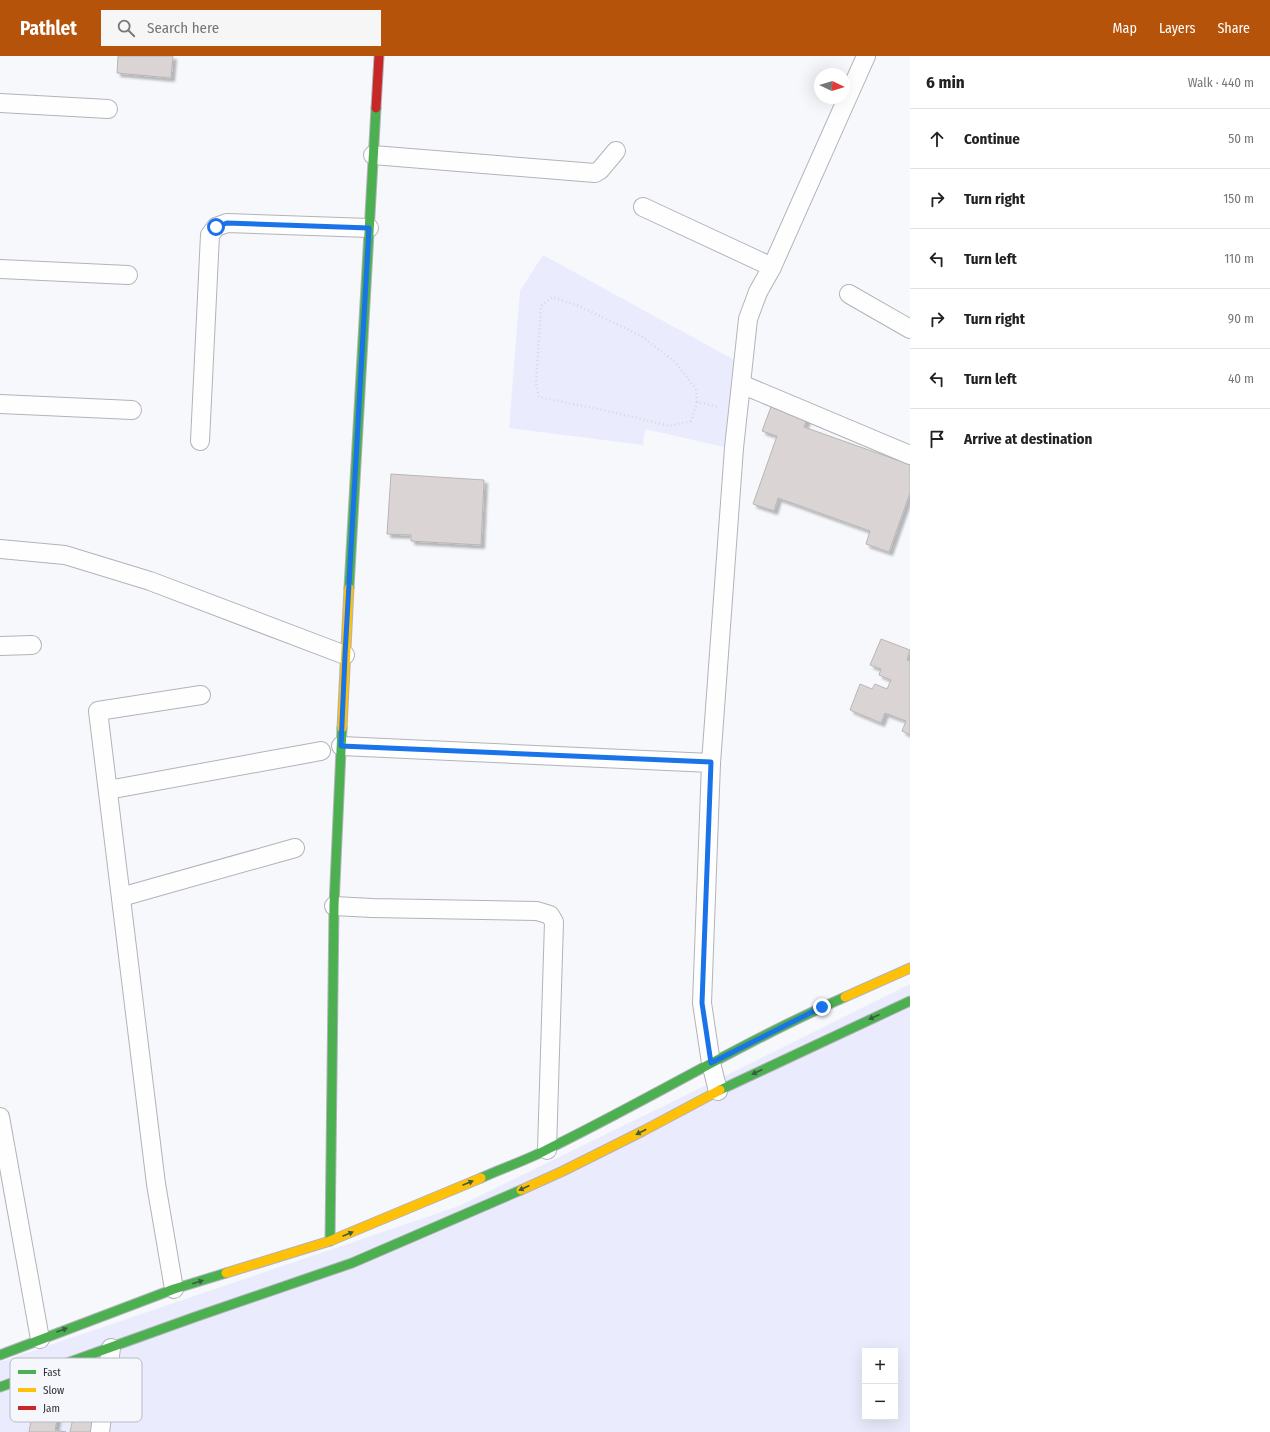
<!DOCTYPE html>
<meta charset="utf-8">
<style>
:root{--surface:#fff;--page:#f6f6f6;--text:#222;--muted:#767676;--line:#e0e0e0;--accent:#b45309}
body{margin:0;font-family:"Fira Sans Condensed",sans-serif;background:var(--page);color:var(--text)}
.controls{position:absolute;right:12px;bottom:12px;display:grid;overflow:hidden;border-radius:0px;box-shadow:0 4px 16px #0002}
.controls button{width:36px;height:36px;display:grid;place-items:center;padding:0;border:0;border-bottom:1px solid var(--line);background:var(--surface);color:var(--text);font:20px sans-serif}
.compass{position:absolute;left:814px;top:12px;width:36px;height:36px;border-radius:50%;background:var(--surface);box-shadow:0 4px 16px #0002;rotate:94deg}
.stop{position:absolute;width:12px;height:12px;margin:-9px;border:3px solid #1a73e8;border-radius:50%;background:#fff}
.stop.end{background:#1a73e8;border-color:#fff;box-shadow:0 1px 4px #0008}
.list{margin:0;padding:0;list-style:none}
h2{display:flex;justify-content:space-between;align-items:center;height:52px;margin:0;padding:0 16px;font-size:17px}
h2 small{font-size:13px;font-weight:400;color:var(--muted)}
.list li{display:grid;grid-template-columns:26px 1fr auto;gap:12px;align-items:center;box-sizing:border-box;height:60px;padding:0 16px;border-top:1px solid var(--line)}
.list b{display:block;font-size:15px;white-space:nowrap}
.list em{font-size:13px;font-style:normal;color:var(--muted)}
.icon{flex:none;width:22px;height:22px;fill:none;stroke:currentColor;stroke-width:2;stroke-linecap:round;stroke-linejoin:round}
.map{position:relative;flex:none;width:910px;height:1376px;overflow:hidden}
header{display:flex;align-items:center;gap:24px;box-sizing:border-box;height:56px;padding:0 20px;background:var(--accent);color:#fff}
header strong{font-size:19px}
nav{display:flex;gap:22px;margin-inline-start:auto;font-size:14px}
.search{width:280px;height:36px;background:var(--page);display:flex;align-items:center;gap:10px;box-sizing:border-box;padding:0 14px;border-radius:0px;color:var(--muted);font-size:15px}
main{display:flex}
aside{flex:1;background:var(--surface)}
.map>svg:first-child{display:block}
.green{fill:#eaecfd;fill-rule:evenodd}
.building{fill:#dad5d4;stroke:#b9b5b4;filter:url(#shadow)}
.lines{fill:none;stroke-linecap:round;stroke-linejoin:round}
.street-casing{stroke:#b2b3ba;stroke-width:20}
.fast-casing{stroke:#b2b3ba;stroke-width:11}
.slow-casing{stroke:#b2b3ba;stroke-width:11}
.jam-casing{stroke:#b2b3ba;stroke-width:11}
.path{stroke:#d8d8da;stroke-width:2.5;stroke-dasharray:1 3;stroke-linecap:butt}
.street{stroke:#fefeff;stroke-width:18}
.fast{stroke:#4caf50;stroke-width:9}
.slow{stroke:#ffc107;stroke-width:9}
.jam{stroke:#c62828;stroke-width:9}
.oneway{fill:#395c42}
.route{stroke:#1a73e8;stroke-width:5}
.key{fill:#f6f7fd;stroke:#babbc2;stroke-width:1}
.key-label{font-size:11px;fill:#2f303a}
</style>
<header>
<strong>Pathlet</strong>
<div class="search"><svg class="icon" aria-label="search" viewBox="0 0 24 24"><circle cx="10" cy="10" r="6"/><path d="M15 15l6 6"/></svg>Search here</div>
<nav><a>Map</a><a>Layers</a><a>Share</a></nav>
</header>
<main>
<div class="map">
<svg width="910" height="1376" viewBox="0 0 910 1376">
<defs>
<filter id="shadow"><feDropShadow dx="3.5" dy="3.5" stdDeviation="1" flood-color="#0004"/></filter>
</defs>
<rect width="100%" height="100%" fill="#f7f8fc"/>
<g class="green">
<polygon points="543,199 738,306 724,391 645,373 643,389 509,372 520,235"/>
<path d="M910 928V1376H0V1306L459 1150 721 1022ZM865 1295H895V1361H865Z"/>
</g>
<g class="building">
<polygon points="118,0 173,0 171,22 117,17"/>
<polygon points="772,348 808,361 804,371 897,404 898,400 910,405 910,437 889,496 866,488 870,475 778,442 774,455 753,448 777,380 762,375"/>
<polygon points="391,418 484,424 481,489 411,485 411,479 387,478"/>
<polygon points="881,583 910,594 907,604 910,605 910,679 902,675 906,665 885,657 881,667 850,654 860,628 872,633 875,628 887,633 891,624 879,619 881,613 870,609"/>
<polygon points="35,1343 60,1348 55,1374 66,1376 29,1376"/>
<polygon points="75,1353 97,1357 94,1376 70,1376"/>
</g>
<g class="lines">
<g class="street-casing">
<g id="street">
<polyline points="0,47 108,53"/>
<polyline points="373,99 595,117 600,114 616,95"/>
<polyline points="643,151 772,211"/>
<polyline points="0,213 128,219"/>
<polyline points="849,238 910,273"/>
<polyline points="741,328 910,399"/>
<polyline points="0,348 132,354"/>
<polyline points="200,385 210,179 216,171 227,167 369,172"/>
<polyline points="0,493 65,499 150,525 345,599"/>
<polyline points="0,590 32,589"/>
<polyline points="341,690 711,707 702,947 711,1007 718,1035"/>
<polyline points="711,707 734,392 748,263 758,236 772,211 866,0"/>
<polyline points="108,734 321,695"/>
<polyline points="121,841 295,792"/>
<polyline points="334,850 372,852 537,855 550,859 554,866 547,1094"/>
<polyline points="0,1061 40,1283"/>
<polyline points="174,1233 156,1128 98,655 201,639"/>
<polyline points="42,1342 104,1349"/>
<polyline points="100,1376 111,1292"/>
</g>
</g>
<g class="fast-casing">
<g id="fast">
<polyline points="349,532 376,52"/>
<polyline points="720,1034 910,945"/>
<path d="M481 1122C503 1112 527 1104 548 1093 648 1044 743 986 845 941"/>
<polyline points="330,1185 334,850 342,672"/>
<polyline points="0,1299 174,1233 226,1217"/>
<polyline points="0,1331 195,1261 352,1207 521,1134"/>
</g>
</g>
<g class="slow-casing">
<g id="slow">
<polyline points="342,672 349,532"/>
<polyline points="845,941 910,912"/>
<polyline points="521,1134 563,1115 643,1075 720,1034"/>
<polyline points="226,1217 330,1185 481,1122"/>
</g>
</g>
<g class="jam-casing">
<polyline id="jam" points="376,52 379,0"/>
</g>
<polyline class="path" points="697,346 696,333 675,306 641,280 577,249 552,241 541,250 536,328 539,341 617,357 670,370 691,365 697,346 718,351"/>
<use href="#street" class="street"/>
<use href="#fast" class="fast"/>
<use href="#slow" class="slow"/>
<use href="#jam" class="jam"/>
</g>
<defs><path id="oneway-solid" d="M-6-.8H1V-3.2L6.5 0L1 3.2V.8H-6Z"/></defs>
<g class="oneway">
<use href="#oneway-solid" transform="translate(874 961) rotate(156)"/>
<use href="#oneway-solid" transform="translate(757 1016) rotate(155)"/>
<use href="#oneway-solid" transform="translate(641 1076) rotate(153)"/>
<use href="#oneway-solid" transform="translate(468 1127) rotate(-23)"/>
<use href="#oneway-solid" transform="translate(524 1132) rotate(155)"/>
<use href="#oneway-solid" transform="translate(348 1178) rotate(-23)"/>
<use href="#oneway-solid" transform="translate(198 1226) rotate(-17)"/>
<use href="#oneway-solid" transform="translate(62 1274) rotate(-20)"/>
</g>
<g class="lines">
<polyline class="route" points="216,171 227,167 369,172 345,599 341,690 711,706 702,947 711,1007 822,951"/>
</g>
<rect x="10" y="1302" width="132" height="64" rx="6" class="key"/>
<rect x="18" y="1314" width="18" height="4" fill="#4caf50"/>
<rect x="18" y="1332" width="18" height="4" fill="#ffc107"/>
<rect x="18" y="1350" width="18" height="4" fill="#c62828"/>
<g class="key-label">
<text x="43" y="1320">Fast</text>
<text x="43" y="1338">Slow</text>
<text x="43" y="1356">Jam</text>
</g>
</svg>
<div class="controls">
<button>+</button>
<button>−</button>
</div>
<svg class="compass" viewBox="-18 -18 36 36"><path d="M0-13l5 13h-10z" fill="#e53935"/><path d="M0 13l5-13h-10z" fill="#767676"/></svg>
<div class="stop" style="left:216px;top:171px"></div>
<div class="stop end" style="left:822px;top:951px"></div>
</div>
<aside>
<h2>6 min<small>Walk · 440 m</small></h2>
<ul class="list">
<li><svg class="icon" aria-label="ahead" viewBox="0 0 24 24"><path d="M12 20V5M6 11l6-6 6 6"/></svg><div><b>Continue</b></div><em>50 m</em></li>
<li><svg class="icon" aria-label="right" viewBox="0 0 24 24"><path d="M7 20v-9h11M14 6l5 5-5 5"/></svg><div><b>Turn right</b></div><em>150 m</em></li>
<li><svg class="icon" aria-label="left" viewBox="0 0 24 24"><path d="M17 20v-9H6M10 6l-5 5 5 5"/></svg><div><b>Turn left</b></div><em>110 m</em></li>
<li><svg class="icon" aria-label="right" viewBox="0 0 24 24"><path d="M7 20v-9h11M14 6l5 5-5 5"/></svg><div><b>Turn right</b></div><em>90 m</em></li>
<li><svg class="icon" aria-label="left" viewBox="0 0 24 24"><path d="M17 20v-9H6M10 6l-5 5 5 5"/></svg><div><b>Turn left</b></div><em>40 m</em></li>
<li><svg class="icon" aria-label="arrive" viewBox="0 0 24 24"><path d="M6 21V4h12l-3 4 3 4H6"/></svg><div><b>Arrive at destination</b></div></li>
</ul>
</aside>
</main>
